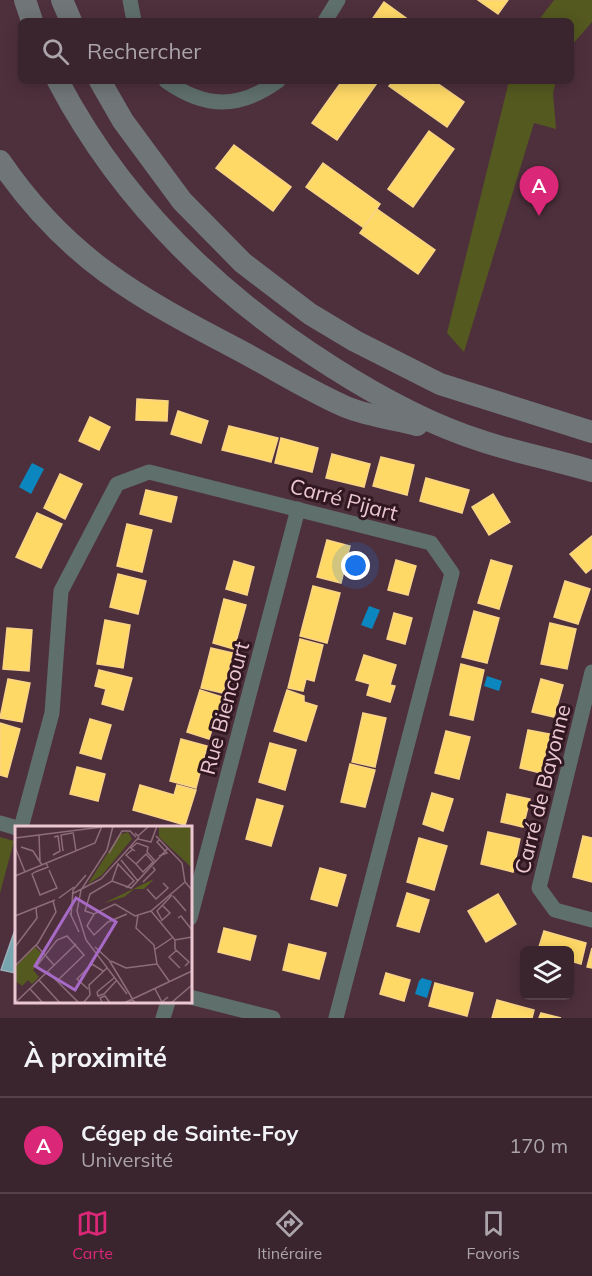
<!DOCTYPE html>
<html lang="fr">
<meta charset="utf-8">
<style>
:root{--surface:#3a242d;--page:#453039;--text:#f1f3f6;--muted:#aba4aa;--line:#544149;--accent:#db2777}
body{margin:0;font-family:Mulish,sans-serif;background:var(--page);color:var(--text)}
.controls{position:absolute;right:18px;bottom:18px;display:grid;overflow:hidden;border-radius:9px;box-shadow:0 3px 15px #0003}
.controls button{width:54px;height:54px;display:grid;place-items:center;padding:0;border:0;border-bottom:2px solid var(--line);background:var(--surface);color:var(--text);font:30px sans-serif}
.you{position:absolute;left:356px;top:566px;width:21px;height:21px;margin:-15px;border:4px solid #fff;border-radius:50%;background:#1a73e8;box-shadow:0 0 0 9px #1a73e833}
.badge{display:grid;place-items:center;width:39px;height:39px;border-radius:50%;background:var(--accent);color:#fff;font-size:20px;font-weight:700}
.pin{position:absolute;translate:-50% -50px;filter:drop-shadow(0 2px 3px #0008)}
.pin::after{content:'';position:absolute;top:32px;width:21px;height:18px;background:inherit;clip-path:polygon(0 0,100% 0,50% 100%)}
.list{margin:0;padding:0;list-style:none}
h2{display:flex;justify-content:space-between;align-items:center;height:78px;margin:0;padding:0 24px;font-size:26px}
h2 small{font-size:20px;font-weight:400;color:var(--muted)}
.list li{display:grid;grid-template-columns:39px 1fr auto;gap:18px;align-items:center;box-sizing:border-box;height:96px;padding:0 24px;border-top:2px solid var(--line)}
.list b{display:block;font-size:22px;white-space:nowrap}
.list p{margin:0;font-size:20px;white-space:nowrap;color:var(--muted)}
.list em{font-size:20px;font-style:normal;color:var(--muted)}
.icon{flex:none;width:33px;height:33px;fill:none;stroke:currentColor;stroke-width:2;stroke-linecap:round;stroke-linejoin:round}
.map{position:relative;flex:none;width:592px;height:1018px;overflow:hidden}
.search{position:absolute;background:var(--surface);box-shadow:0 3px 15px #0003;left:18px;right:18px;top:18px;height:66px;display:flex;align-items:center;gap:15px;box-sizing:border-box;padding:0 21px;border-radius:9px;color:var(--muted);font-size:22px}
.sheet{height:174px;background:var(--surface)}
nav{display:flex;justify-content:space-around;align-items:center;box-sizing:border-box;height:84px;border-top:2px solid var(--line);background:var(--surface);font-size:16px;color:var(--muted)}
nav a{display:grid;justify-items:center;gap:3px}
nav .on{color:var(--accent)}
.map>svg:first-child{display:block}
.green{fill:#545920}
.water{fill:#0c86be}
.homes{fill:#ffd966;stroke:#f9d486;stroke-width:1.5}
.public{fill:#76a5af;stroke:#99afba;stroke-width:1.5}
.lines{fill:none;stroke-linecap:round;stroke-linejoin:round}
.minor{stroke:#5f6f6c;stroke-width:15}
.highway{stroke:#707677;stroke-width:22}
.labels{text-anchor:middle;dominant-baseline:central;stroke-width:6;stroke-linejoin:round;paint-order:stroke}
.street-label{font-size:21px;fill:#ebc7d2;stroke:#311720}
.inset-road{fill:none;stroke:#8d6c78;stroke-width:1.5}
.view{fill:#a86ac7;fill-opacity:0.15;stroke:#a86ac7;stroke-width:3}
.inset-edge{fill:none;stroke:#ebc7d2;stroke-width:3}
</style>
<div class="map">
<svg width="592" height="1018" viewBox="0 0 592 1018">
<rect width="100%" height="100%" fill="#4e303c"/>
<g class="green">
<polygon points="554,0 592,0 592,22 571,46 571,21 538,21"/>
<polygon points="509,81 556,81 553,93 556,129 534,123 464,352 447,333"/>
<polygon points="0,837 14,841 0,893"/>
</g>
<g class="water">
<polygon points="32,463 44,469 31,494 19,487"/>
<polygon points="369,606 380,610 372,629 361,625"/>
<polygon points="487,676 502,681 499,691 484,686"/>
<polygon points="422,978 432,981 427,998 415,994 419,981"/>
</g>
<g class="homes">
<polygon points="478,0 508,0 498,14"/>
<polygon points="384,2 409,20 408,21 371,21"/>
<polygon points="342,81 377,83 337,140 312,123"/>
<polygon points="393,81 434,81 464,102 447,127 389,86"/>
<polygon points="429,131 454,149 413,207 388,189"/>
<polygon points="234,145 291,187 273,211 216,168"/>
<polygon points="323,163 380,204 364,228 306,187"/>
<polygon points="377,209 435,250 418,274 360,233"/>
<polygon points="137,399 168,401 167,421 136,420"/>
<polygon points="178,411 208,421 201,443 171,434"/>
<polygon points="90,417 110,427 99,450 79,441"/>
<polygon points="229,426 278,438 271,462 222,450"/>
<polygon points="281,438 318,448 312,472 275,463"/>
<polygon points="332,454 370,464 364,487 326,478"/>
<polygon points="381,457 414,465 407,495 373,486"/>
<polygon points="60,474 82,484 65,519 44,508"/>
<polygon points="426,478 469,490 462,513 420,501"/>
<polygon points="146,490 177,497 171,522 140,514"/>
<polygon points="493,494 510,522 489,535 472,507"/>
<polygon points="37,513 62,524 41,568 16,557"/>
<polygon points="127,524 152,530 142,572 117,566"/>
<polygon points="592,536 592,568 586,573 570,554"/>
<polygon points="327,540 350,546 341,583 317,577"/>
<polygon points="396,560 416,566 408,595 388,590"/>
<polygon points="491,560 512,566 499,609 478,603"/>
<polygon points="234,561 254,567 247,595 226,589"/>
<polygon points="118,574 146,581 138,614 110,607"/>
<polygon points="565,581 590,589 578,624 554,617"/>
<polygon points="313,586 340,593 327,643 300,636"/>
<polygon points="224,599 246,605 234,649 213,643"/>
<polygon points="474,611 499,618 487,663 462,657"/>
<polygon points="394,613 412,618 405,644 387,639"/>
<polygon points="105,620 130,625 123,668 97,664"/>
<polygon points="550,623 576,629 567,669 541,664"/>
<polygon points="7,628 32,630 29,671 3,669"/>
<polygon points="300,639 323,645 314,681 306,679 303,691 288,688"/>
<polygon points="211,648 233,653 223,693 201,688"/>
<polygon points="364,655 396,665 390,685 395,686 390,702 367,695 370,684 356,680"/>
<polygon points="461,664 484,670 473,720 450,715"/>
<polygon points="99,670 132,678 123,710 102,704 106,689 95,686"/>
<polygon points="8,679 30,683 22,722 0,718"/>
<polygon points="541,679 563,685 554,717 532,712"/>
<polygon points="200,690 222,697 209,739 187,732"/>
<polygon points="287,690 304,696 304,702 317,706 306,741 274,731"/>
<polygon points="363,713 386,718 375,767 352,762"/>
<polygon points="90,719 111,725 101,759 80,753"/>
<polygon points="0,723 20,729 7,777 0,775"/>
<polygon points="528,730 550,734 541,773 520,768"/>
<polygon points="446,731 470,737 459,779 435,773"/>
<polygon points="181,739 207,746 196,788 170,781"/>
<polygon points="270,743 296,750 285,790 259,782"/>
<polygon points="350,764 375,770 365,807 341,802"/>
<polygon points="77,767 105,774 98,801 70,794"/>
<polygon points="140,785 174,795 177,785 196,790 185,825 133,810"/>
<polygon points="432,793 453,799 443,831 423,824"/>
<polygon points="507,794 530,799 523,827 501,822"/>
<polygon points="257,799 283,806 271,846 246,839"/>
<polygon points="488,832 520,839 513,872 481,864"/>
<polygon points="583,836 592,838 592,882 573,877"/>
<polygon points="419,838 447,846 434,890 407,882"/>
<polygon points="320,868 346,875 337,906 311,899"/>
<polygon points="407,893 429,900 419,932 397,926"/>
<polygon points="498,894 516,924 486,942 468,911"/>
<polygon points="224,928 256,936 250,960 218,952"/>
<polygon points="544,931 586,943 581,964 570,961 570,950 538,950"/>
<polygon points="289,944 326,953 319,979 283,970"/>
<polygon points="592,948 592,968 587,967"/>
<polygon points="386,973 410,980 404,1001 380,994"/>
<polygon points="435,983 473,993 467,1016 429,1006"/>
<polygon points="497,1000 534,1010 532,1018 492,1018"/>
<polygon points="541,1013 561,1018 539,1018"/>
</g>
<polygon class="public" points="16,927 16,973 1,970"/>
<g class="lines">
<g class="minor">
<polyline points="130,0 134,21"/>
<polyline points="325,21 338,0"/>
<path d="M166 81C206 109 239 109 278 81"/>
<polyline points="592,672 539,888 555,910 592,920"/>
<polyline points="0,823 17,828"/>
<polyline points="21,828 52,713 61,591 117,484 149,472 431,543 452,573 336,1018"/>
<polyline points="190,918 298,509"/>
<polyline points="190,997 273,1018"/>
<polyline points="163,1018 168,1002"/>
</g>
<g class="highway">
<polyline points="25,0 32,21"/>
<polyline points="62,0 71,21"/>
<path d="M58 81C121 201 218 295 332 367 379 397 428 424 482 441 518 453 556 460 592 471"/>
<polyline points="100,81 123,121 182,201 243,263 310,314 355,341 440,384 592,432"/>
<path d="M0 161C66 258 137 297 237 349 273 368 309 391 346 407 368 416 394 419 417 425"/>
</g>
</g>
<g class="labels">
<g class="street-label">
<text transform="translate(344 499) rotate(15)">Carré Pijart</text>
<text transform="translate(224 708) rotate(-75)">Rue Biencourt</text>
<text transform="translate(542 789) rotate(-76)">Carré de Bayonne</text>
</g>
</g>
<g transform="translate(15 826)">
<rect width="177" height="177" fill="#4e303c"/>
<path d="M144 0H177V42L144 11ZM113 6 117 13 87 49 73 58 104 9ZM20 121 28 129 18 144 24 151 17 158 13 154 7 160 2 156 0 159V141Z" fill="#545920"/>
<path d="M139 53 129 63H119L109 71 89 77Z" fill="#595f1d"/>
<path class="inset-road" d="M98 0 92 24 66 64 62 85 71 114 112 168M58 6 61 25M120 7 123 10 134 0M24 9 25 35M141 10 167 37 170 56 177 64M0 12 87 1M123 13 136 16 142 0M0 21 10 46M6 21 18 25 27 39M153 22 116 62 97 55 75 68 70 85 79 88 100 78 120 90 136 85 170 56M118 23 111 29 121 38 131 28 138 36 128 46 121 38M48 25 46 9 57 7M120 25 116 22 122 17 133 21 132 26 141 36M94 27 107 5H115L121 11M38 29 45 25 43 10 39 11M144 30 152 27 142 16 145 13M106 34 123 55M20 46 17 48 25 69 42 62 34 44M20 46 33 41 31 37M0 50 80 17 87 0M97 55 103 38 119 55 111 62M128 56 140 44 138 41M132 63 141 73 153 62 148 57M57 68 86 53 124 11M158 70 171 85M44 72 59 61M136 85 160 114 177 111M55 87 64 106M79 88 72 100 79 109 93 96 112 88M123 89 121 102 139 119 142 138 154 155M0 90 40 74M56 90 58 64 71 49M163 92 166 90 177 104M147 94 142 85 157 69M146 95 155 87 148 80M160 114V123L174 136 170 140M21 119 39 139M0 121 22 92 21 82M80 121 94 134M139 124 157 112M162 124 154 131 165 142M94 134 120 177M96 135 111 142 142 138M0 140 23 117 41 86 38 75M21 141 42 114 52 110 69 129 42 155M33 146 64 177M24 154 45 177M15 163 28 177M73 163 62 153 77 138 88 145M140 163 147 176 153 171M82 166 83 170 89 168 101 155M82 166 99 152M87 176 85 172 90 170 95 177M0 177 61 118M68 177 75 169 74 159 92 142M109 177 177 145M156 177 177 159"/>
<path class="view" d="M61 72 101 96 60 164 20 140Z"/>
<rect width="177" height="177" class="inset-edge"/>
</g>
</svg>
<div class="controls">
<button><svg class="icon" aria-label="layers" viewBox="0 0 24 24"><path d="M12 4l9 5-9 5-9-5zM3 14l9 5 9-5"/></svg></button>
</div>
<div class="you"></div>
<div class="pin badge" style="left:539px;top:216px">A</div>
<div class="search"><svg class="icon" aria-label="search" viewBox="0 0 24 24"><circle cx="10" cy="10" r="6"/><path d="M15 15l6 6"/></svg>Rechercher</div>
</div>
<section class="sheet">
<h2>À proximité<small></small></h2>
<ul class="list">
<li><span class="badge">A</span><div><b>Cégep de Sainte-Foy</b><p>Université</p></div><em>170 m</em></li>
</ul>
</section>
<nav>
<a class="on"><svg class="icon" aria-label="map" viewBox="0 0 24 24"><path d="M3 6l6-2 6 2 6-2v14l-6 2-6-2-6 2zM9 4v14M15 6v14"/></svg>Carte</a>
<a><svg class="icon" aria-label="directions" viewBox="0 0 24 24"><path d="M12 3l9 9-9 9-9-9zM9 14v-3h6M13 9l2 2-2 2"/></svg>Itinéraire</a>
<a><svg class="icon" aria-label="saved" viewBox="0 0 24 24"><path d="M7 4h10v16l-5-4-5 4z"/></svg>Favoris</a>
</nav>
